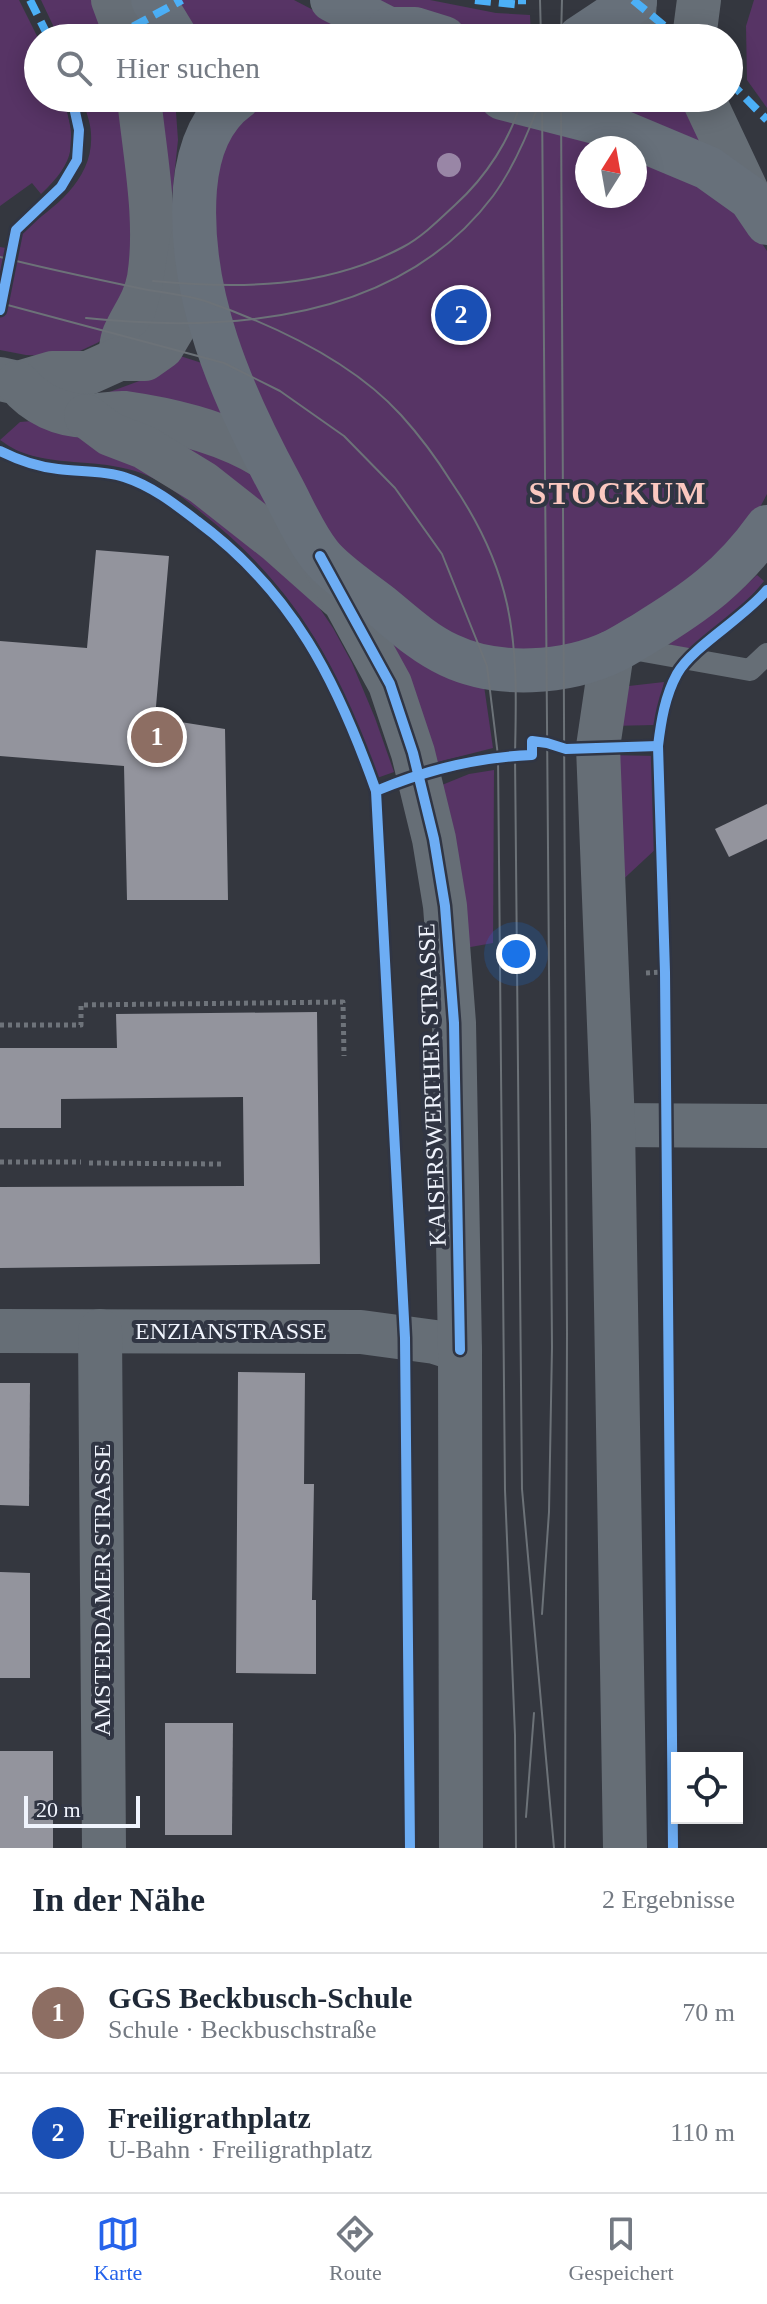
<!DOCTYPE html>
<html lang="de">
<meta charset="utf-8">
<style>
:root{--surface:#fff;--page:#f6f6f7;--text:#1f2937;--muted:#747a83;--line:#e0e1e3;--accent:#2563eb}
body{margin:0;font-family:Georgia,serif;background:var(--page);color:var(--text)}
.controls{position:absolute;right:24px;bottom:24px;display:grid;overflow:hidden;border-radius:0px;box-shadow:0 4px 20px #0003}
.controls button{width:72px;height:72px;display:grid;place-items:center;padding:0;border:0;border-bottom:2px solid var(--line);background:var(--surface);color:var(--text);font:40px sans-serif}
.compass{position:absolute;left:575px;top:136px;width:72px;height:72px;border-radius:50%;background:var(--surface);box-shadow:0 4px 20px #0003;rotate:11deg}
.scale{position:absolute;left:24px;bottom:20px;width:116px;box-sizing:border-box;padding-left:8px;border:4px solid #f0f4fd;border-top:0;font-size:22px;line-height:28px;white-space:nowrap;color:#f0f4fd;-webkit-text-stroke:6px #303543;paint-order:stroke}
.you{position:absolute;left:516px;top:954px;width:28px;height:28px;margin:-20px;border:6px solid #fff;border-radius:50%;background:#1a73e8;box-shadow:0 0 0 12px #1a73e833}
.badge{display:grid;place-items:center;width:52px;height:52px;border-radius:50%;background:var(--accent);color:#fff;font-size:26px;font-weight:700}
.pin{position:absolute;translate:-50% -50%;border:4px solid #fff;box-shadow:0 2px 8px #0006}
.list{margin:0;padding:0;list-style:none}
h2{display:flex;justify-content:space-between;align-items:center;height:104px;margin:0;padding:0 32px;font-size:34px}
h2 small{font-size:26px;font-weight:400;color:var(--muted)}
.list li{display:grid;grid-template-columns:52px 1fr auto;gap:24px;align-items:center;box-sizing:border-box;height:120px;padding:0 32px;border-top:2px solid var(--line)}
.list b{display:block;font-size:30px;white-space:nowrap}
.list p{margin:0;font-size:26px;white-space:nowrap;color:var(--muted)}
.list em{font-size:26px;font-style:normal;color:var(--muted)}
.icon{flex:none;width:44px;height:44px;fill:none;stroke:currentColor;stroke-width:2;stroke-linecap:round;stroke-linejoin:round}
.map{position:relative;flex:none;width:767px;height:1848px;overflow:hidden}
.search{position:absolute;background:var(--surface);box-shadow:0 4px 20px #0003;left:24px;right:24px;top:24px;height:88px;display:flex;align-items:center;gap:20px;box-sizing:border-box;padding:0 28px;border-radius:44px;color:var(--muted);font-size:30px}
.sheet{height:344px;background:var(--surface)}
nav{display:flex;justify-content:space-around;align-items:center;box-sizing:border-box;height:112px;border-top:2px solid var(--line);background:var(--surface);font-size:22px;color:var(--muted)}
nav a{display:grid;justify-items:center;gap:4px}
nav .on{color:var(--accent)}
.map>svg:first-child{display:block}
.green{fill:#573465}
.building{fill:#93949d}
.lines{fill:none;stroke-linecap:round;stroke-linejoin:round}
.path{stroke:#6e737a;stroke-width:5;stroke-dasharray:4 4;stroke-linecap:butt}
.service{stroke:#666e76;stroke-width:22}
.minor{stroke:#666e76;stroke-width:44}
.tertiary{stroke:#666e76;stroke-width:44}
.secondary{stroke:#67707a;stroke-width:44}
.tram{stroke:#6c7278;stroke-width:2}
.quiet{stroke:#4cb0f7;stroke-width:8;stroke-dasharray:16 8;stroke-linecap:butt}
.cycleway-casing{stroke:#303543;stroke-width:15}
.cycleway{stroke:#6dadf4;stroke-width:10}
.tree{fill:#9986a6}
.labels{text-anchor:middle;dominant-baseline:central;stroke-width:8;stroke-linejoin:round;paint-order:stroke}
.street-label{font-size:24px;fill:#f0f4fd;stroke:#303543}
.district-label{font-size:32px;font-weight:bold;letter-spacing:2px;fill:#fbc8c0;stroke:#303543}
</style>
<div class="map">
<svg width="767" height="1848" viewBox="0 0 767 1848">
<rect width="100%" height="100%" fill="#34373f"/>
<g class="green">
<path d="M0 0H19L38 38V98H63C77 143 76 161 41 194L32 183 0 206Z"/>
<polygon points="41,0 106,0 121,38 59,38"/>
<polygon points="167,0 294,0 367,38 192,38"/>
<polygon points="373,0 430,0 496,13 530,15 531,38 464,38"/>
<polygon points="754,0 767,0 767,108 747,80 746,26"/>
<path d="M82 98H133L146 233 114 332 97 343 67 357 26 355 0 350V247L18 250 22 230C55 208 94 179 91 134 91 123 85 109 82 98Z"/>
<polygon points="146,98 175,98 178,140 172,197 179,261"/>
<polygon points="272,98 450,98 569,123 635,148 587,148 587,196 635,196 635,148 714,187 749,224 767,251 767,494 750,526 703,577 614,639 495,660 364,578 296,490 243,372 211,245 219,153 247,112"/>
<polygon points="603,98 690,98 719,162 592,107"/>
<polygon points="174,354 208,365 229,423 104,394 142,380"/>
<path d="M33 421 103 437 291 566 333 628 352 663 375 718 394 772 377 778C339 667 296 587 202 513 185 499 162 480 141 473 105 460 69 465 33 456 21 454 10 447 0 440L20 422Z"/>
<polygon points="140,428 248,462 288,533"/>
<path d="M757 575 764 581C740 611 717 629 687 651L653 638 742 589Z"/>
<polygon points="407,638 482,672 493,748 434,763 386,643"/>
<polygon points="664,682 655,725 610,726 620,687"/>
<polygon points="608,755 656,756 659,846 616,886"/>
<polygon points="494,770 493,943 465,948 437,787 469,774"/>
</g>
<g class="building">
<polygon points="96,550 169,556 155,718 225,729 228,900 127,900 124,766 0,756 0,641 87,648"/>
<polygon points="767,804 767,839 729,857 715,829"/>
<polygon points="317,1012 320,1264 0,1268 0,1187 244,1186 243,1097 61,1099 61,1128 0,1128 0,1048 117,1048 116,1014"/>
<polygon points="238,1372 305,1373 304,1484 314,1484 312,1600 316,1600 316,1674 236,1673"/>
<polygon points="0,1383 30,1383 29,1506 0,1505"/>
<polygon points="0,1572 30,1573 30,1678 0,1678"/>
<polygon points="165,1723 233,1723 232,1835 165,1835"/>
<rect x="0" y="1751" width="53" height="97"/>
</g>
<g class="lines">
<g class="path">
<polyline points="0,282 5,283"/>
<polyline points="646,973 665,972"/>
<polyline points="0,1025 81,1025 81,1005 343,1002 344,1056"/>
<polyline points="0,1162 81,1162"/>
<polyline points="89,1163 221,1164"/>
</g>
<polyline class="service" points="627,648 750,670 767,654"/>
<g class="minor">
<polyline points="113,0 127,38"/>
<path d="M119 359C121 352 121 342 124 335 133 315 145 301 149 278 158 220 145 157 139 98"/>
<polyline points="0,379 18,383 52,373 88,373 119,359 145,359 162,347 175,325 183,297 192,240"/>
<path d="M18 383C35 404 61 416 88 416 101 416 113 412 125 413 174 420 224 432 266 458"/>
<polyline points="86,416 110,434 144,447 203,483 278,542 340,597"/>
<polyline points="613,1125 767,1126"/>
<polyline points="0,1331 361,1332 435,1342 460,1350"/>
<polyline points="100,1331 104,1848"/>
</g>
<g class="tertiary">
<polyline points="628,38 633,29 635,0"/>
<polyline points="694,38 699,0"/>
<polyline points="703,98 750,198"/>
<polyline points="321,558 390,684 413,753 434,839 445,906 454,1023 460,1350 461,1848"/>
<polyline points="612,652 598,747 613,1125 625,1848"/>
</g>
<g class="secondary">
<polyline points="153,0 176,38"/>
<polyline points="332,0 389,29 397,38"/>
<polyline points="389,29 415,29 444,38"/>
<polyline points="579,38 635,1"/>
<path d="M238 98C209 119 198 154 195 188 187 294 232 395 281 486 293 508 304 535 320 555 333 572 362 591 380 605 402 623 423 643 449 655 497 678 566 674 614 651 624 646 635 639 645 633 696 602 732 576 767 527"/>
<polyline points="502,98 603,124 708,168 750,198 767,223"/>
</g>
<g class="tram">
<polyline points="540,0 541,38"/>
<polyline points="561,38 562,0"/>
<polyline points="561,98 567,1334 565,1848"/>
<path d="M0 257C47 269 95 279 143 289 164 293 188 295 208 302 276 326 352 361 401 415 420 436 437 459 452 483 478 521 497 559 507 604 518 654 516 705 515 755L522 1489 554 1848"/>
<path d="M153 281C239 289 325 289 403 247 422 237 439 220 455 205 486 177 511 139 522 98"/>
<polyline points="0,303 224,363 280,391 344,436 395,488 442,554 487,666 498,756 505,1490 515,1735 516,1848"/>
<path d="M86 318C229 333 399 321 493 196 513 169 527 136 539 104"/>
<polyline points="542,1614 549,1512 552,1347 542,98"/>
<polyline points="526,1817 534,1713"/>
</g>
<g class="quiet">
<polyline points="30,0 49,38"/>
<polyline points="475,0 522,5 522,0"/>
<polyline points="633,0 679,38"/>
<polyline points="112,38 182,0"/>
<polyline points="729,81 767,120"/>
</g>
<g class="cycleway-casing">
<g id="cycleway">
<polyline points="0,310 16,230 61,187 77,160 79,130 72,98"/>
<path d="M0 451C18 460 38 467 58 469 79 472 104 470 124 477 152 486 175 504 197 521 293 592 337 681 376 791L405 1338 410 1848"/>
<polyline points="320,556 390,684 413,753 434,839 445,906 454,1023 460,1350"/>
<path d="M376 791C426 770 478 757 532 755V741L547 743 566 749 658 746"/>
<path d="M673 1848 665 972 658 746C661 721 665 696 677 674 692 647 744 618 767 590"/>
</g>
</g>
<use href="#cycleway" class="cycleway"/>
</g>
<circle class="tree" cx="449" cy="165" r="12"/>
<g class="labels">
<g class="street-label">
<text transform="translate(432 1085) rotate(-92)">KAISERSWERTHER STRASSE</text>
<text x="231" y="1331">ENZIANSTRASSE</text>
<text transform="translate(102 1590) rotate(-90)">AMSTERDAMER STRASSE</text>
</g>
<g class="district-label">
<text x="618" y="493">STOCKUM</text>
</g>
</g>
</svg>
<div class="controls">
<button><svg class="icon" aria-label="locate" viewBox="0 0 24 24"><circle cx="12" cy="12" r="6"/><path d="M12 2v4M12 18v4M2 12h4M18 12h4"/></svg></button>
</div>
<svg class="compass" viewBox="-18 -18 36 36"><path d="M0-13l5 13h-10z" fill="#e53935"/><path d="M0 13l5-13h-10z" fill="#747a83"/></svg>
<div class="scale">20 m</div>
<div class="you"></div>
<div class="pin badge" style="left:157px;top:737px;background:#8d6e63">1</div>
<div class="pin badge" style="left:461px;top:315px;background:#1a4fb4">2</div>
<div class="search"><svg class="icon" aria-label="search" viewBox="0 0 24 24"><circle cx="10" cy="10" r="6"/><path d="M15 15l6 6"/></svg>Hier suchen</div>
</div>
<section class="sheet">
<h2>In der Nähe<small>2 Ergebnisse</small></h2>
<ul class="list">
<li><span class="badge" style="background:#8d6e63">1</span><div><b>GGS Beckbusch-Schule</b><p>Schule · Beckbuschstraße</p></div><em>70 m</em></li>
<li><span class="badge" style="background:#1a4fb4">2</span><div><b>Freiligrathplatz</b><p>U-Bahn · Freiligrathplatz</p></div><em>110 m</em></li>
</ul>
</section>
<nav>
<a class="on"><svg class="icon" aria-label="map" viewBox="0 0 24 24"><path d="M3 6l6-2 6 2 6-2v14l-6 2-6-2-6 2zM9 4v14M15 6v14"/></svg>Karte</a>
<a><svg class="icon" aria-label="directions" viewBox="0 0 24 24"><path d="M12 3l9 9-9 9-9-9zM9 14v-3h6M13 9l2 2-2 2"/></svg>Route</a>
<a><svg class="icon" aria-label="saved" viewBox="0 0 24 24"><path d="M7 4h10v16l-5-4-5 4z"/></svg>Gespeichert</a>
</nav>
